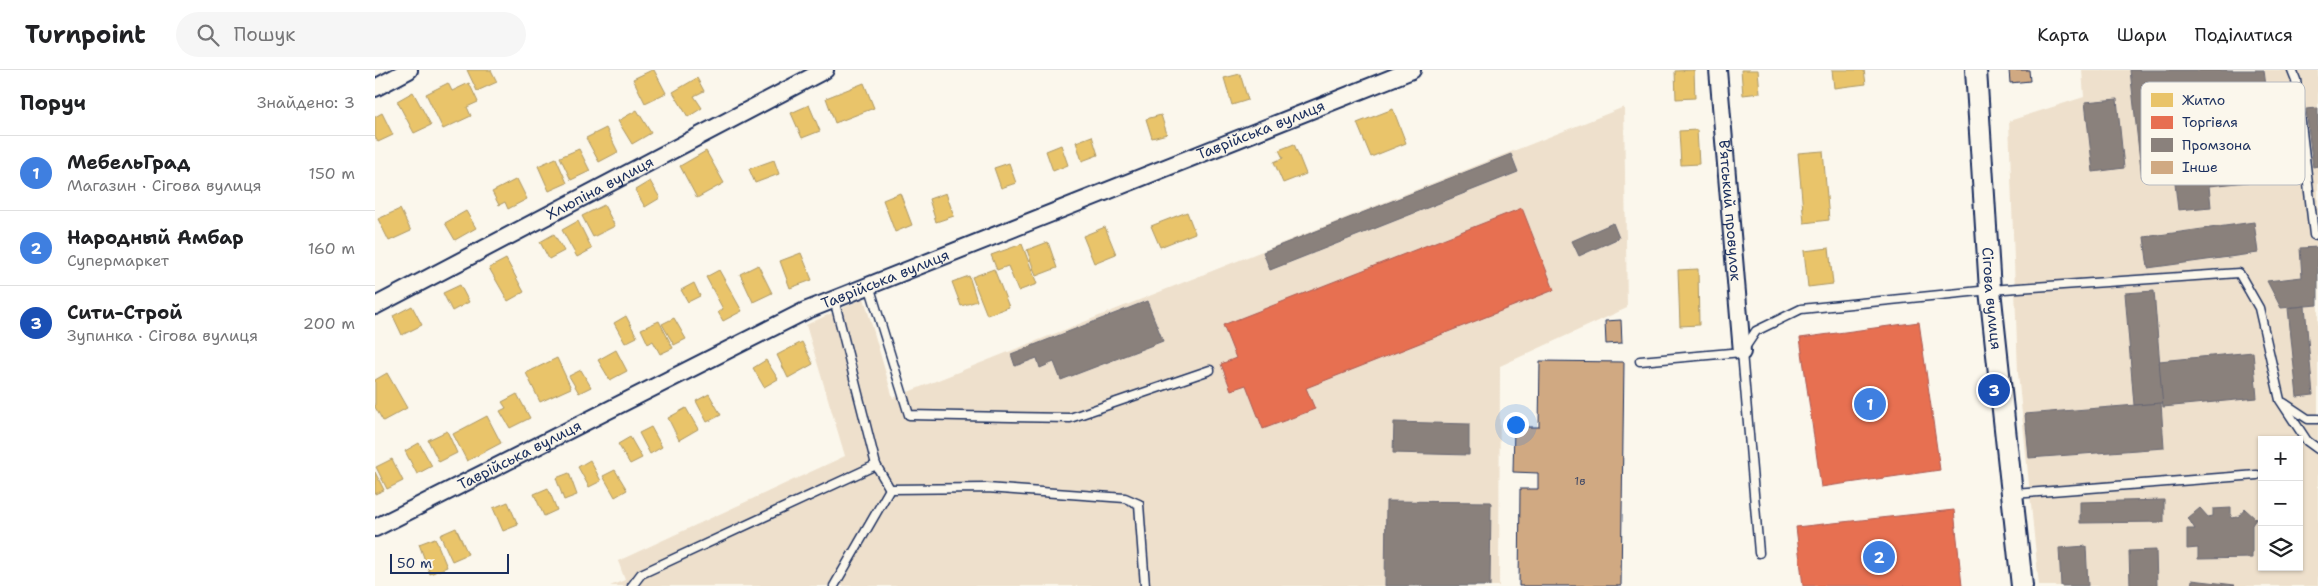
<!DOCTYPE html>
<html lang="uk">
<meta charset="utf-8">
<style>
:root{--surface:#fff;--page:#f6f6f6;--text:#202124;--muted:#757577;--line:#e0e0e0;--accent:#0b8043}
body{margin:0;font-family:"Shantell Sans",sans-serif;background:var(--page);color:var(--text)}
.controls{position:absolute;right:15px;bottom:15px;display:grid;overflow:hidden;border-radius:0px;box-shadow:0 1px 4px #0004}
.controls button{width:45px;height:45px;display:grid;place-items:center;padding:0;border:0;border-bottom:1px solid var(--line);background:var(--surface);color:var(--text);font:25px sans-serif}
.scale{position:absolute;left:15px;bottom:12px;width:119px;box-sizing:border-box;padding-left:5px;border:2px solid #1b2f5e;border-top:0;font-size:14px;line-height:18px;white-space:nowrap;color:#1b2f5e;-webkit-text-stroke:4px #fbf7ec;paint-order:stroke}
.you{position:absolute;left:1140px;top:354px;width:18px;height:18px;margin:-12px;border:4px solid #fff;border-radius:50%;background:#1a73e8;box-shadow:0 0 0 8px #1a73e833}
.badge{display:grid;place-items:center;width:32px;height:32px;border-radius:50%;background:var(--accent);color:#fff;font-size:16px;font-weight:700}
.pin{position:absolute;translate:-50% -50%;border:2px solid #fff;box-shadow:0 1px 5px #0006}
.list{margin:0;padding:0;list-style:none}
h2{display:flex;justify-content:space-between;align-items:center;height:65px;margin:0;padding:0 20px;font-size:21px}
h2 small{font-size:16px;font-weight:400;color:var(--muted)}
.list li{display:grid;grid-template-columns:32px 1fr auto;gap:15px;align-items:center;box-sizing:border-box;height:75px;padding:0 20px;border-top:1px solid var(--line)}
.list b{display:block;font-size:19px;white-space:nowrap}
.list p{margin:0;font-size:16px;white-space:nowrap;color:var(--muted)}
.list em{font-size:16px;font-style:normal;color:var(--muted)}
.icon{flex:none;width:28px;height:28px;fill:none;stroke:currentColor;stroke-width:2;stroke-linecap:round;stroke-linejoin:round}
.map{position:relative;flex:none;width:1943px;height:516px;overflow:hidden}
header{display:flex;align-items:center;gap:30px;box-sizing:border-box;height:70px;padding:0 25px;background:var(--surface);border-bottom:1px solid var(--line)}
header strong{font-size:24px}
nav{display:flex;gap:28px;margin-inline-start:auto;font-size:18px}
.search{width:350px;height:45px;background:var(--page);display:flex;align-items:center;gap:12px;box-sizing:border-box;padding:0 18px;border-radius:28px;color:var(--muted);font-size:19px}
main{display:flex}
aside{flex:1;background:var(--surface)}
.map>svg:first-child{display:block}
.built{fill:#eee0cc;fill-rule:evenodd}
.homes{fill:#e9c46a;stroke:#ab9766}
.shops{fill:#e76f51;stroke:#aa5c55}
.industry{fill:#8a817c;stroke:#696873}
.building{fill:#d0a982;stroke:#1b2f5e}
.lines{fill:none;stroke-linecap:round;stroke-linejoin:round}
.service-casing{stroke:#1b2f5e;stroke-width:11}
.minor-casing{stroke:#1b2f5e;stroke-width:20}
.tertiary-casing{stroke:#1b2f5e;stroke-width:24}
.service{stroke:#fbf7ec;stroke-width:8}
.minor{stroke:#fbf7ec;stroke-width:16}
.tertiary{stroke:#fbf7ec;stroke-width:20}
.labels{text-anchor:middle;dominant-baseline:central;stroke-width:5;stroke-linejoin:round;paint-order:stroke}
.number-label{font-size:12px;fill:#484e67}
.street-label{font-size:15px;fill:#1b2f5e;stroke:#fbf7ec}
.key{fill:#fbf7ec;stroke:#b8bbc1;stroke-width:1}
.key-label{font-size:14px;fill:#1b2f5e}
</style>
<header>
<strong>Turnpoint</strong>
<div class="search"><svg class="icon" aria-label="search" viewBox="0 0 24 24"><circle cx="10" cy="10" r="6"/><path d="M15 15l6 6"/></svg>Пошук</div>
<nav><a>Карта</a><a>Шари</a><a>Поділитися</a></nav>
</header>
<main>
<aside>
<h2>Поруч<small>Знайдено: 3</small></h2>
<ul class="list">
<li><span class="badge" style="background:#3f7fe0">1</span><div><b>МебельГрад</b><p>Магазин · Сігова вулиця</p></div><em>150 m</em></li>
<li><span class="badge" style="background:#3f7fe0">2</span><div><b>Народный Амбар</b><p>Супермаркет</p></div><em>160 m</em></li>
<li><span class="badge" style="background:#1a4fb4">3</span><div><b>Сити-Строй</b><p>Зупинка · Сігова вулиця</p></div><em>200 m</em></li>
</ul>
</aside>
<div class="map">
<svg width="1943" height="516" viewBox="0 0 1943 516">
<rect width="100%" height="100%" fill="#fbf7ec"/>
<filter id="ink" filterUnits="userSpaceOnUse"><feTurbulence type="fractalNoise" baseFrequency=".02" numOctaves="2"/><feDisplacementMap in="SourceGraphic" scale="10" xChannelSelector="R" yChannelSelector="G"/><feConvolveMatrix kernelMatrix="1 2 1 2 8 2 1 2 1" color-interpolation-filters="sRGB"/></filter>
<g filter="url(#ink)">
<g class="built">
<path d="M1707 0H1943V516H1664L1643 303 1634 51 1709 27ZM1887 370H1924V497H1887Z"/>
<polygon points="1249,37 1252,238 1125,296 1124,516 235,516 250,510 243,491 470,386 431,255 489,228 518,328"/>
</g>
<g class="homes">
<polygon points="92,0 116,0 122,12 102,21"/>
<polygon points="277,0 279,0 291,23 270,33 258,9"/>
<polygon points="1319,0 1320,28 1301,29 1300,1"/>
<polygon points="1366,0 1383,0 1385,23 1368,25"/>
<polygon points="1457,0 1489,0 1491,14 1459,18"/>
<polygon points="865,4 873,30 857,35 849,8"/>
<polygon points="322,8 329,21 319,26 327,38 313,47 298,22"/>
<polygon points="73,13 77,21 94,13 103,32 92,37 96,46 68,59 51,24"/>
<polygon points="489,13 499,38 460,53 451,28"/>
<polygon points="38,22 56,55 39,63 22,31"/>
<polygon points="434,35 445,61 427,68 416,43"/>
<polygon points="1018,39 1031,73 996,87 982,53"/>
<polygon points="262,40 276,63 257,74 243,51"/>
<polygon points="7,43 18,65 3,72 0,67 0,47"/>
<polygon points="786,45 792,64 777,68 771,49"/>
<polygon points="231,58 243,82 224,92 211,68"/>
<polygon points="1322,60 1324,94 1306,95 1304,61"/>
<polygon points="717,66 723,85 707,91 701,72"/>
<polygon points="919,74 931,104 908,113 899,92 908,88 904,80"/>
<polygon points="686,75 693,95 678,101 671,81"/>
<polygon points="204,79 215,101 196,110 185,87"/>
<polygon points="331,81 349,113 322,128 305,96"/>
<polygon points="1448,81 1454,150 1429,153 1423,83"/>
<polygon points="181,88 192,113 174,121 163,96"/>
<polygon points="399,90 404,104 380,113 374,99"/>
<polygon points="634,93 641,113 626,118 619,98"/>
<polygon points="142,109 152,129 133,139 130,132 124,135 117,122"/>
<polygon points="275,111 285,128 270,137 260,120"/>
<polygon points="525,123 537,155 520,162 508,130"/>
<polygon points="571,123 579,146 561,152 554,129"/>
<polygon points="229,135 240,156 218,167 207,146"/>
<polygon points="25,139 36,161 14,171 3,149"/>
<polygon points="91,141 101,158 80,170 70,153"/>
<polygon points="812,142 820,163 785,177 776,156"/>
<polygon points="203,151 217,179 202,187 187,160"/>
<polygon points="730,157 741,184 719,193 708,166"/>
<polygon points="179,164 189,181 174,189 165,172"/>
<polygon points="673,172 682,198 661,206 652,180"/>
<polygon points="647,174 662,214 643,221 633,196 622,200 616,185"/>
<polygon points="1454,178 1458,214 1433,217 1429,181"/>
<polygon points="426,183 437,210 415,218 405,191"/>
<polygon points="131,189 149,222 133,231 114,198"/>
<polygon points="383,195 397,223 378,232 365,204"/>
<polygon points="619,199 634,237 612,245 597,207"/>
<polygon points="1323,199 1324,255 1305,256 1303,200"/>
<polygon points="344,200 367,241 348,251 343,242 348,239 331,207"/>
<polygon points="594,206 602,231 586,236 577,212"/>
<polygon points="319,213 325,226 313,232 306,220"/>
<polygon points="85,215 94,232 77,241 68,223"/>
<polygon points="37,236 47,255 27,265 18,246"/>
<polygon points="251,246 262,267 250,273 239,253"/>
<polygon points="299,248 311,269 299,275 287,254"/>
<polygon points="284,251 298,278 285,284 278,271 273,274 266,259"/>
<polygon points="427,272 438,294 413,308 402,285"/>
<polygon points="241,280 252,301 235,310 223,290"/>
<polygon points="182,288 196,318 165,332 151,303"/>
<polygon points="391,290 403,309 389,317 378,298"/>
<polygon points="206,300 216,317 204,323 194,306"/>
<polygon points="12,303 32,338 8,351 0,337 0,310"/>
<polygon points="142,324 155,348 135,358 125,341 131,338 127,332"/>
<polygon points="334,324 346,345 332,352 321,331"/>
<polygon points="311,338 323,359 304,370 293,348"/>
<polygon points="112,346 126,373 92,391 78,364"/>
<polygon points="276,357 287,377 275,384 264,363"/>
<polygon points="72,361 82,383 64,392 53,370"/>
<polygon points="255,367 267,388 255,394 243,374"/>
<polygon points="44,373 57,396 42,404 30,381"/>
<polygon points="17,389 28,411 12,419 1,397"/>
<polygon points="215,390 226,411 214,417 203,397"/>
<polygon points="240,400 252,420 240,427 228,406"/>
<polygon points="0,402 9,420 0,424"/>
<polygon points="194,403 202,425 189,430 181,408"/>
<polygon points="173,418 182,440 169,446 159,424"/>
<polygon points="133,432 143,455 128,461 118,438"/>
<polygon points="81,458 93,484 77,491 65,465"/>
<polygon points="60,468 72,497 55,504 44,474"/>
</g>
<g class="shops">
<polygon points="1147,138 1179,220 931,318 940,339 888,359 871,315 856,320 846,294 861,288 848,255"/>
<polygon points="1544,252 1565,400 1446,417 1425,268"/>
<polygon points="1579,440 1587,516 1428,516 1421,457"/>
</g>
<g class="industry">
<polygon points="1755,0 1889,0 1902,109 1834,116 1836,137 1803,140 1799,105 1767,109"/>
<polygon points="1742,29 1749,98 1718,102 1710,32"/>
<polygon points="1943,38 1943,96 1938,97 1931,39"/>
<polygon points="1136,84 1143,102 895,200 888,182"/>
<polygon points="1879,152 1883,183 1773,198 1769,167"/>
<polygon points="1238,153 1244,168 1204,186 1197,171"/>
<polygon points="1943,177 1943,235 1906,238 1892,211 1927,207 1925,178"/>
<polygon points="1779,221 1788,333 1759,335 1750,223"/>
<polygon points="772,231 788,271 686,310 679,292 665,298 662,288 640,296 636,284"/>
<polygon points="1930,236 1938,325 1922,327 1913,238"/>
<polygon points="1878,282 1882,328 1788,337 1784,291"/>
<polygon points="1786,333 1789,378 1654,388 1650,344"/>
<polygon points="1019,352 1094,354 1094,385 1018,383"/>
<polygon points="1789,430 1789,452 1705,453 1705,432"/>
<polygon points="1011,431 1116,432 1115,516 1010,516"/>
<polygon points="1825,438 1833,447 1838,446 1838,439 1856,438 1856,448 1863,447 1870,439 1881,449 1877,455 1877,488 1823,489 1823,478 1812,479 1812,459 1820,459 1813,448"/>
<polygon points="1711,476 1713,516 1686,516 1684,478"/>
<polygon points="1781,480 1782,516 1755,516 1754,481"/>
<polygon points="1817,510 1860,515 1859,516 1816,516"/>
</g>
<g class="building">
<polygon points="1634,0 1654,0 1655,11 1635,13"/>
<polygon points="1246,250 1247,273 1231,274 1230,251"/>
<polygon points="1165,291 1249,292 1246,516 1144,516 1145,419 1163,419 1163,403 1138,402 1139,357 1164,357"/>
</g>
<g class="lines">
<g class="service-casing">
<g id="service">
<polyline points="1917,0 1921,10 1939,165"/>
<polyline points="494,215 534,345 695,348 835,300"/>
<polyline points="459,229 501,395 515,419 612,418 750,428 764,434 770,516"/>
<polyline points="1367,282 1384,483"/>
<polyline points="1265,291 1367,282 1381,261 1426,239 1615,220 1864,203 1884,238 1905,330 1932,371 1943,379"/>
<polyline points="1909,333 1933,349 1943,349"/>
<polyline points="1639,424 1882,405"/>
<polyline points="257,516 266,504 501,395"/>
<polyline points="459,516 515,419"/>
</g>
</g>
<g class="minor-casing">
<g id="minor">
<path id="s1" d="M1343 0 1367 282"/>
<polyline points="0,18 34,0"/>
<path id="s2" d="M0 236 450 0"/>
<path id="s3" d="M0 458 430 241 1037 0"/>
</g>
</g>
<g class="tertiary-casing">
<g id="tertiary">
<path id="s4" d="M1601 0 1615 220 1647 516"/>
</g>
</g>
<use href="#service" class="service"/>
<use href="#minor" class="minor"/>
<use href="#tertiary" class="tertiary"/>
</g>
</g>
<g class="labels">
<g class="number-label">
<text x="1205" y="411">1в</text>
</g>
<g class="street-label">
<text stroke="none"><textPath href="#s3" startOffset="972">Таврійська вулиця</textPath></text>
<text stroke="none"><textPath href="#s2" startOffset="254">Хлюпіна вулиця</textPath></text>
<text stroke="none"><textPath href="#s1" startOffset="141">В’ятський провулок</textPath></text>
<text stroke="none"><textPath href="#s3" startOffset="568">Таврійська вулиця</textPath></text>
<text stroke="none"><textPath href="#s4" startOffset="229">Сігова вулиця</textPath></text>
<text stroke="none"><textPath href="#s3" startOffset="162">Таврійська вулиця</textPath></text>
</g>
</g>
<rect x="1766" y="12" width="164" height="103" rx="8" class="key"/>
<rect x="1776" y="23" width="22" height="14" fill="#e9c46a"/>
<rect x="1776" y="46" width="22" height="13" fill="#e76f51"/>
<rect x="1776" y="68" width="22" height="14" fill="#8a817c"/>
<rect x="1776" y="91" width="22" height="13" fill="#d0a982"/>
<g class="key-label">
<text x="1807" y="35">Житло</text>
<text x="1807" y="57">Торгівля</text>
<text x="1807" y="80">Промзона</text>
<text x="1807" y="102">Інше</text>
</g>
</svg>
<div class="controls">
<button>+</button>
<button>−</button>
<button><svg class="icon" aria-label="layers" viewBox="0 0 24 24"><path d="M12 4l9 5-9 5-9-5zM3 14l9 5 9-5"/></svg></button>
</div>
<div class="scale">50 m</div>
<div class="you"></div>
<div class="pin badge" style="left:1495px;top:334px;background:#3f7fe0">1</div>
<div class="pin badge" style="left:1504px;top:487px;background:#3f7fe0">2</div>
<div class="pin badge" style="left:1619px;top:320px;background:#1a4fb4">3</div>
</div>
</main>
